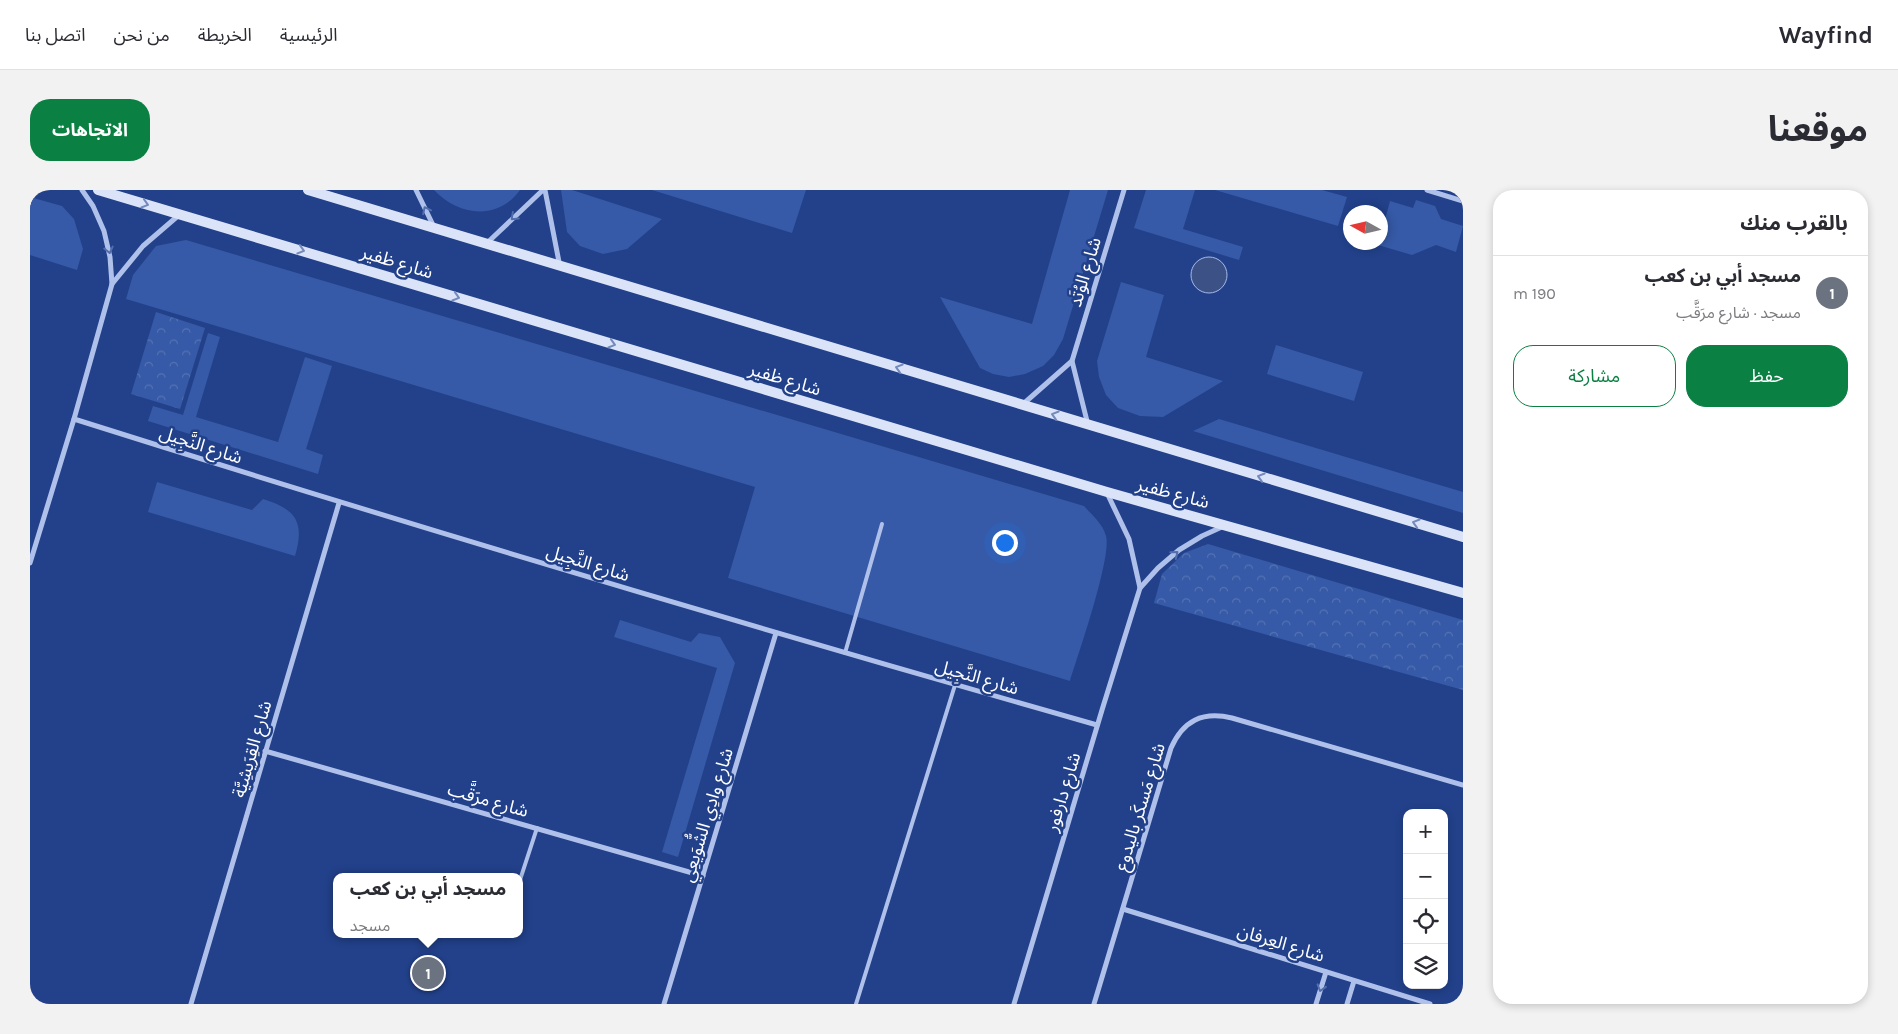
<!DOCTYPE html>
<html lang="ar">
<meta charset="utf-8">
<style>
:root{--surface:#fff;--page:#f2f2f3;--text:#2b2b33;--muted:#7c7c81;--line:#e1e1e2;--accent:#0b8043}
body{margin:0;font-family:Karla,"Noto Sans Arabic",sans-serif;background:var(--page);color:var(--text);direction:rtl}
.controls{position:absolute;right:15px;bottom:15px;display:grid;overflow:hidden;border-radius:10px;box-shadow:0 2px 8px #0003}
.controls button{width:45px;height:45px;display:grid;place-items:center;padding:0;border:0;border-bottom:1px solid var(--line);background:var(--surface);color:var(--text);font:25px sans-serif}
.compass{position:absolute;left:1313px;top:15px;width:45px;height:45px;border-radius:50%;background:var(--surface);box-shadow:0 2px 8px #0003;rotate:278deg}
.you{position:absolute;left:974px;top:352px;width:18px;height:18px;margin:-12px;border:4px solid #fff;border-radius:50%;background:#1a73e8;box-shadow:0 0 0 8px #1a73e833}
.badge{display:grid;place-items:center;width:32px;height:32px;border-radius:50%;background:var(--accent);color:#fff;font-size:16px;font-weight:700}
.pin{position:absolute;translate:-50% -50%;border:2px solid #fff;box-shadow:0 1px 5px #0006}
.popup{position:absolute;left:303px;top:683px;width:190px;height:65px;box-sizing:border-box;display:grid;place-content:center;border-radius:10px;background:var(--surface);filter:drop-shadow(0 1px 4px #0005);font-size:16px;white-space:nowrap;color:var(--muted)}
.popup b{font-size:19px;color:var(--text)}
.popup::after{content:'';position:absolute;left:50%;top:100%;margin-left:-10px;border:10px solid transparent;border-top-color:var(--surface)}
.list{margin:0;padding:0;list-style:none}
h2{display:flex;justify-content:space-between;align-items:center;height:65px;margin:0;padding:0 20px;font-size:21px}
h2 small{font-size:16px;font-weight:400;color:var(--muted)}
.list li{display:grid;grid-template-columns:32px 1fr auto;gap:15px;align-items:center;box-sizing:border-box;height:75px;padding:0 20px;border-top:1px solid var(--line)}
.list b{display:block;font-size:19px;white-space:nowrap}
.list p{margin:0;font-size:16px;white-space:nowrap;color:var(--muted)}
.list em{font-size:16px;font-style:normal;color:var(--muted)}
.actions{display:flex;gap:10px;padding:15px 20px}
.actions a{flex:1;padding:11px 0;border:1px solid var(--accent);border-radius:20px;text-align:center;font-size:18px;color:var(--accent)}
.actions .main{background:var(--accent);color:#fff}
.icon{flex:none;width:28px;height:28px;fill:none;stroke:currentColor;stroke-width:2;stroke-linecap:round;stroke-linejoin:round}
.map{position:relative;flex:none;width:1433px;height:814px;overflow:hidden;direction:ltr;border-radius:20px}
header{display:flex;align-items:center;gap:30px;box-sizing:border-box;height:70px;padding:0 25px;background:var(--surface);border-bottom:1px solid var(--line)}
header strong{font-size:24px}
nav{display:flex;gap:28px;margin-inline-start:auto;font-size:18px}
.intro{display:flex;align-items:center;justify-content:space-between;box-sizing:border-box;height:120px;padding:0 30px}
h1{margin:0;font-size:35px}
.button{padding:12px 22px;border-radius:20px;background:var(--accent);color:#fff;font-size:18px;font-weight:700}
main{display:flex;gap:30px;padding:0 30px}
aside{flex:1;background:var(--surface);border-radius:20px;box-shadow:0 2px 8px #0003}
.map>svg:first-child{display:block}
.grass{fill:#365aa7}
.forest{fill:url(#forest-crowns)}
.water{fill:#3c5287;stroke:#a3baeb}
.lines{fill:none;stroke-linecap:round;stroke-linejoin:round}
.lane{stroke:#afc1ea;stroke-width:4}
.street{stroke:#afc1ea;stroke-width:5}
.secondary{stroke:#dae3f8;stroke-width:10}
.oneway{stroke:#758abc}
.oneway2{stroke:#536eac}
.labels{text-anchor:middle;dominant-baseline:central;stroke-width:5;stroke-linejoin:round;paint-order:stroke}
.street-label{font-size:18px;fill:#fff;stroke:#22418a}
</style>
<header>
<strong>Wayfind</strong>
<nav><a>الرئيسية</a><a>الخريطة</a><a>من نحن</a><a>اتصل بنا</a></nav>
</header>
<div class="intro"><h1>موقعنا</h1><a class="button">الاتجاهات</a></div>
<main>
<aside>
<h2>بالقرب منك<small></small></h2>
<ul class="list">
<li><span class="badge" style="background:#6b7280">1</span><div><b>مسجد أبي بن كعب</b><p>مسجد · شارع مرَقَّب</p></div><em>190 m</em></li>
</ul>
<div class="actions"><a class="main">حفظ</a><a>مشاركة</a></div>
</aside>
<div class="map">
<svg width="1433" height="814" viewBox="0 0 1433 814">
<defs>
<pattern id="forest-crowns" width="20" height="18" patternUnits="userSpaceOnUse" patternTransform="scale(1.25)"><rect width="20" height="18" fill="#365aa7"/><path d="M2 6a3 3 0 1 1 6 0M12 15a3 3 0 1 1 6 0" fill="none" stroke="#5473b4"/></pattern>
</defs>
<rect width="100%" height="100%" fill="#22418a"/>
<g class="grass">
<path d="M404 0H490C468 31 428 26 404 0Z"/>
<polygon points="531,0 542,0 632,29 597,59 573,64 550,56 537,42"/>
<polygon points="622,0 776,0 762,43"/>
<polygon points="1040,0 1078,0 1033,149 1024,165 1013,176 995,184 979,187 963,184 950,178 910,107 1002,134"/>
<polygon points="1116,0 1165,0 1153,39 1213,57 1209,70 1104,38"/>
<polygon points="1185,0 1292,0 1317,7 1308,36"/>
<polygon points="0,7 32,16 44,29 53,59 47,80 0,65"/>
<polygon points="1386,10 1405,16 1411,29 1433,36 1426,62 1406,55 1382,65 1348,55 1348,53 1350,52 1351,45 1360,11 1383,18"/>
<path d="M156 50 1054 316C1062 325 1073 334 1076 346 1082 367 1048 465 1040 491L698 388 725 297 96 109 103 85 126 56Z"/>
<polygon points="1091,92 1134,105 1116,167 1193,191 1133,227 1110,226 1088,218 1076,205 1069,187 1067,171"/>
<polygon points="178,143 190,147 166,227 248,252 275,167 302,176 276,259 293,265 288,284 118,231 123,216 153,225"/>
<polygon points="1246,155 1333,182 1324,211 1237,184"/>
<polygon points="1189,229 1433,302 1433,323 1163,241"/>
<path d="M127 292 222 320 233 309C266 319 275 332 265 366L118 322Z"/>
<polygon points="590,430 661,452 669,443 690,447 705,473 648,667 632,662 687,478 584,447"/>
</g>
<g class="forest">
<polygon points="126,122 175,138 150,219 101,204"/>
<polygon points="1178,354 1433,430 1433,500 1124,413 1132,384 1154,363"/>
</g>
<circle class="water" cx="1179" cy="85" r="18"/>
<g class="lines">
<g class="lane">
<polyline points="815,463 852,334"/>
<polyline points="489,693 507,638"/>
<polyline points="826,814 925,495"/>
</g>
<g class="street">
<polyline points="386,0 404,37"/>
<polyline points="515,0 530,77"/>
<polyline points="1397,0 1433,11"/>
<polyline points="457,53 513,0"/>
<polyline points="82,94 113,56 149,25"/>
<polyline points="992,215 1042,171"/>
<path d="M44 229C383 336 725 438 1067 535"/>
<polyline points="1058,235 1042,171 1094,0"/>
<polyline points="1077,303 1099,349 1110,398"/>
<polyline points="0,373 44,229 82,94 80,67 74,41 63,16 52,0"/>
<polyline points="235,561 673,686"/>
<polyline points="1093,719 1400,814"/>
<polyline points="161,814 309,313"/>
<polyline points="634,814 746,443"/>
<polyline points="984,814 1072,520 1110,398 1128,378 1149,360 1172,346 1194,336"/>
<path d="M1064 814 1141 558C1153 531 1172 521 1202 528L1433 595"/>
<polyline points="1286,814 1296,782"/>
<polyline points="1317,814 1324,791"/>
</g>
<g class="secondary">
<polyline points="68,0 1077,302 1433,403"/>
<polyline points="278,0 1433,347"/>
</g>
</g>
<defs><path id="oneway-chevron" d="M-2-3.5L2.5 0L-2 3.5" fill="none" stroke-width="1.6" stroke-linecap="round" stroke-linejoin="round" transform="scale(1.25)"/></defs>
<g class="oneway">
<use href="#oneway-chevron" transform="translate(115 14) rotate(17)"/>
<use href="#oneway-chevron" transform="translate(271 60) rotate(17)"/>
<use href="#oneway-chevron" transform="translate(426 107) rotate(17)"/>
<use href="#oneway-chevron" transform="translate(582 154) rotate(17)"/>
<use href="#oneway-chevron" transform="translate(869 178) rotate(-163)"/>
<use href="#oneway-chevron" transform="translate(1025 225) rotate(-163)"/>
<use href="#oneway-chevron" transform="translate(1231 287) rotate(-163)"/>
<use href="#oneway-chevron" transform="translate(1386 333) rotate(-163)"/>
</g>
<g class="oneway2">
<use href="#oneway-chevron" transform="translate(396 20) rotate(-116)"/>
<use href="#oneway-chevron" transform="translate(484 27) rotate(137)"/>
<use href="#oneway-chevron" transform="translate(79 60) rotate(77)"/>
<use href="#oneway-chevron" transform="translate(1145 364) rotate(-39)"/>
<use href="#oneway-chevron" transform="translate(1291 798) rotate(107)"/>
</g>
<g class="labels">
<g class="street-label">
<text transform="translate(367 72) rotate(17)">شارع ظفير</text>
<text transform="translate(1055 82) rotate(-73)">شارع الوُتَد</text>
<text transform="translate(755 189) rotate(17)">شارع ظفير</text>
<text transform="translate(171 255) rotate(18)">شارع النَّجِيل</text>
<text transform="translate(1143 303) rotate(15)">شارع ظفير</text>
<text transform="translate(558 373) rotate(17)">شارع النَّجِيل</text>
<text transform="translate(947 487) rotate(16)">شارع النَّجِيل</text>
<text transform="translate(222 559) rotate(-74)">شارع القِرَيشِيَّة</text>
<text transform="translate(1033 602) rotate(-73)">شارع دارفور</text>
<text transform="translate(458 610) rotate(16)">شارع مرَقَّب</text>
<text transform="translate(1110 617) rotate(-73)">شارع مَسكَر باليدوع</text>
<text transform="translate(677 625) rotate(-73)">شارع وادِي الشُّوَيعِي</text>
<text transform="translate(1251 753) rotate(17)">شارع العِرفان</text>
</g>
</g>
</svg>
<div class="controls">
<button>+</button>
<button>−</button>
<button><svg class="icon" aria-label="locate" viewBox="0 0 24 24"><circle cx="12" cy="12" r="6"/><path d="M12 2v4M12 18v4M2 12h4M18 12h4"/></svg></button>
<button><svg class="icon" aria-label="layers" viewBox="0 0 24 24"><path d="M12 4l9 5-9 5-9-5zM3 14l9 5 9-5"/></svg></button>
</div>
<svg class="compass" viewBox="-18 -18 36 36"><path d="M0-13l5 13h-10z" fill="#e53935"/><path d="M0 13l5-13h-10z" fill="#7c7c81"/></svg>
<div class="you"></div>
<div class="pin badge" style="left:398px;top:783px;background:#6b7280">1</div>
<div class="popup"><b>مسجد أبي بن كعب</b>مسجد</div>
</div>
</main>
